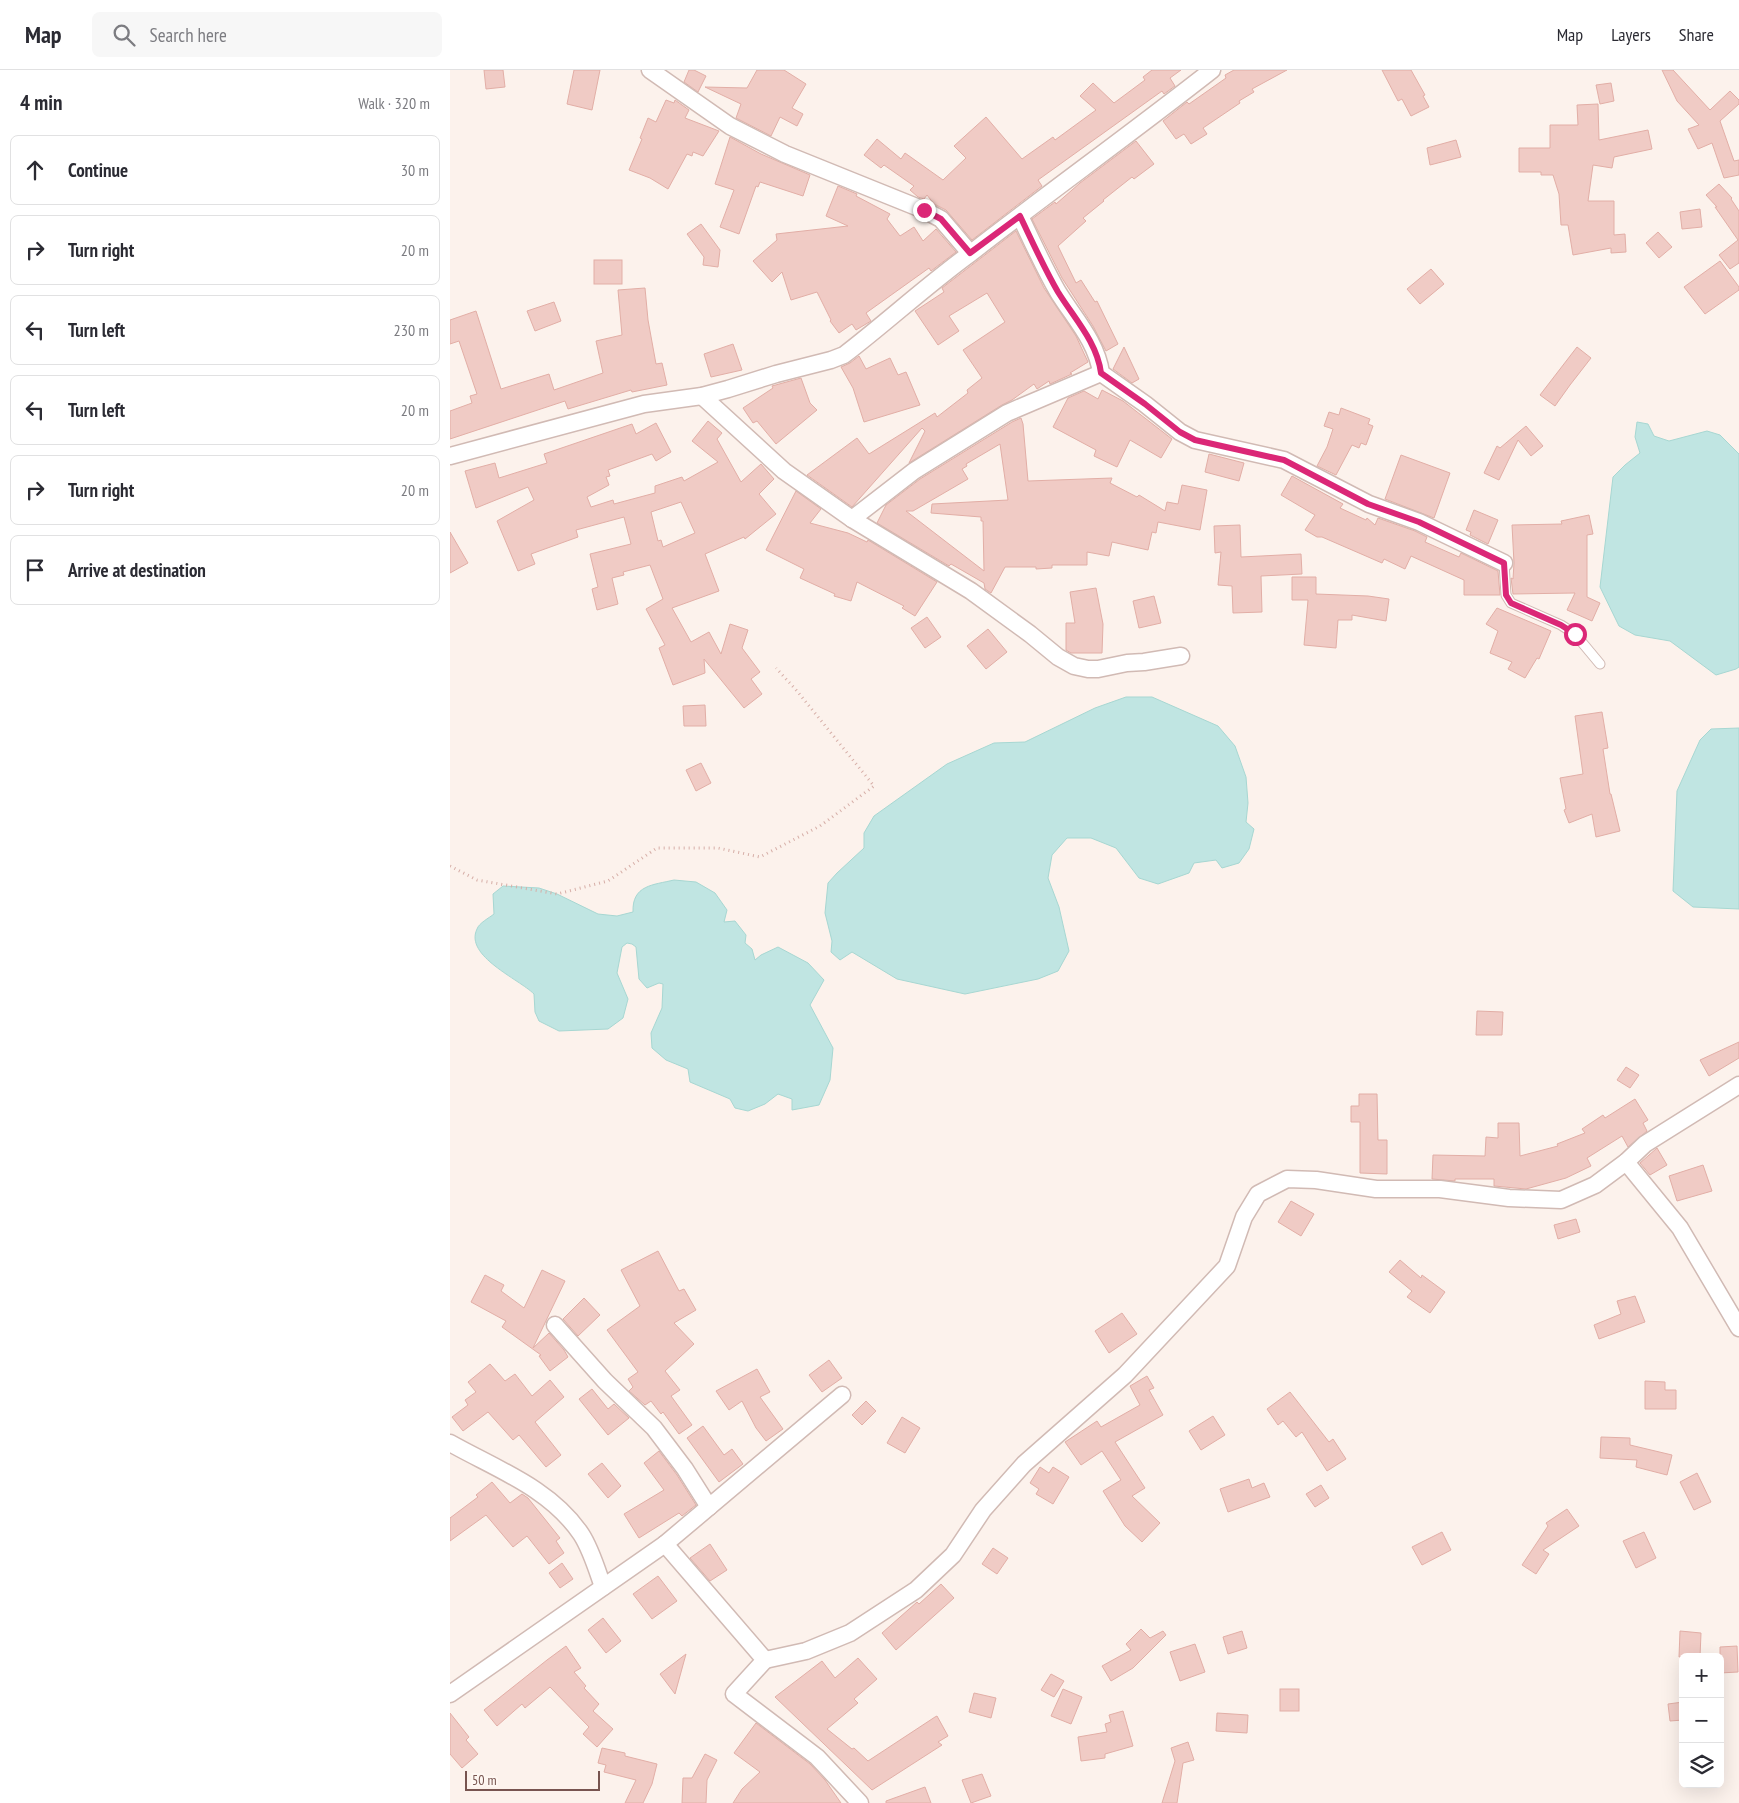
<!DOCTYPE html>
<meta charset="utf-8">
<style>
:root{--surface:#fff;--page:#f7f7f7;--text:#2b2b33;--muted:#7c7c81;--line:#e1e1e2}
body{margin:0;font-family:"PT Sans Narrow",sans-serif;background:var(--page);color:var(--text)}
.controls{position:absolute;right:15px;bottom:15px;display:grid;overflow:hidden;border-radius:8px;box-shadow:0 5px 20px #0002}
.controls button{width:45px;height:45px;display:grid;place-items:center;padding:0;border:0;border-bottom:1px solid var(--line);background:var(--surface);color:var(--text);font:25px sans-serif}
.scale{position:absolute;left:15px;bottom:12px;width:135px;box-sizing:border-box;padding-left:5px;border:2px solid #77544f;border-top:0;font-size:14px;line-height:18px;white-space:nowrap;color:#77544f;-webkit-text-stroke:4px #fef7f2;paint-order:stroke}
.stop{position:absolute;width:15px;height:15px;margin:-11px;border:4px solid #db2777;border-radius:50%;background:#fff}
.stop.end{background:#db2777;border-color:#fff;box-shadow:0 1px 5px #0008}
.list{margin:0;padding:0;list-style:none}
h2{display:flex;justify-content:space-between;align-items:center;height:65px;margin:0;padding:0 20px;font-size:21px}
h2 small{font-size:16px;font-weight:400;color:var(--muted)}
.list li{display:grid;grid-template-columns:32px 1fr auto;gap:15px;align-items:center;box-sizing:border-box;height:70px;margin:0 10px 10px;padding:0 10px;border:1px solid var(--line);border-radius:8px}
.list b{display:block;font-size:19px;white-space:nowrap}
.list em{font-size:16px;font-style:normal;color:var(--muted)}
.icon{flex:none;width:28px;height:28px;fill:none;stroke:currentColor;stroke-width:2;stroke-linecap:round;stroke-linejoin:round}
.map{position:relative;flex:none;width:1289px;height:1733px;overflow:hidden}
header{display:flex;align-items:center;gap:30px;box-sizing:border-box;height:70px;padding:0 25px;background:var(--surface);border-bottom:1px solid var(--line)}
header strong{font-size:24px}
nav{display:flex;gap:28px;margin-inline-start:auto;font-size:18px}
.search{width:350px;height:45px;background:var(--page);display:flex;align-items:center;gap:12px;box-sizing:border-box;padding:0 18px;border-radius:8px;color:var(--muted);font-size:19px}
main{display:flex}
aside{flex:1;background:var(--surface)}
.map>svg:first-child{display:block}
.water{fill:#c0e5e2;stroke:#a7d7d2}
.building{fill:#f0cbc5;stroke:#e2aea6;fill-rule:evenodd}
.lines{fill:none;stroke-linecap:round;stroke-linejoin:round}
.service-casing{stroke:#d1bab4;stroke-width:11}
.minor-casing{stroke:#d1bab4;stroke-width:19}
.path{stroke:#d6aea7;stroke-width:3;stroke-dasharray:1 4;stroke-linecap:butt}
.service{stroke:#fff;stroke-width:9}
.minor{stroke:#fff;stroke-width:16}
.route{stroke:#db2777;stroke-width:6}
</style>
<header>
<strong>Map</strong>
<div class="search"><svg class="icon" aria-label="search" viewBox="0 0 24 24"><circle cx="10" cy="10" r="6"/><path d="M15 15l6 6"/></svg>Search here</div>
<nav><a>Map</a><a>Layers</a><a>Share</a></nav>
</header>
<main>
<aside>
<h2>4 min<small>Walk · 320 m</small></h2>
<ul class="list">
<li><svg class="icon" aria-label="ahead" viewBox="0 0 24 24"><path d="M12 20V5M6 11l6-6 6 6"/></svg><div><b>Continue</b></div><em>30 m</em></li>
<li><svg class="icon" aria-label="right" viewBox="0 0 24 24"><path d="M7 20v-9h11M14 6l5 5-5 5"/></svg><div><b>Turn right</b></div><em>20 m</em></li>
<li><svg class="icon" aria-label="left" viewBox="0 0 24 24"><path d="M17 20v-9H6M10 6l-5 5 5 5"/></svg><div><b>Turn left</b></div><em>230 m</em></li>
<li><svg class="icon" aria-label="left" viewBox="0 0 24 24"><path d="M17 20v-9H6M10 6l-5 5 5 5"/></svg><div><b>Turn left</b></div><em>20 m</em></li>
<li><svg class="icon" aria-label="right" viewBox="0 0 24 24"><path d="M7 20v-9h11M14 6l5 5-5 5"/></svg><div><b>Turn right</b></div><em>20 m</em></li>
<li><svg class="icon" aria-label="arrive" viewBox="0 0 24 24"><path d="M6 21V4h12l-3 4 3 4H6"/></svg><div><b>Arrive at destination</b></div></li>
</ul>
</aside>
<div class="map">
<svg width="1289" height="1733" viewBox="0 0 1289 1733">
<rect width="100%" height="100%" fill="#fcf2ec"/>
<g class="water">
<polygon points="1187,352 1198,354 1204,366 1219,371 1257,361 1270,365 1289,384 1289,597 1286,599 1266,605 1220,571 1185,565 1169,556 1150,517 1163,407 1175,395 1190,383 1185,367"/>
<polygon points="676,627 702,627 768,656 785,676 796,707 798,733 796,752 804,759 799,779 789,793 772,798 766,790 744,793 739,803 708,814 689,808 666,778 641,768 617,768 602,785 598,808 609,837 619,881 608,901 588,909 515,924 447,909 402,882 390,890 381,882 382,871 375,843 378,813 387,803 414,778 414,763 424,746 497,694 544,673 575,672 645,638"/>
<polygon points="1289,658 1289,839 1243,837 1223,821 1227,721 1250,670 1261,659"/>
<path d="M224 810 246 812 265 823 277 840 274 852 285 851 296 865 295 873 302 879 305 890 311 885 328 877 358 893 374 910 360 935 383 978 380 1010 369 1035 342 1040V1029L328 1024 315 1034 298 1041 285 1038 280 1029 240 1012 238 999 216 990 202 978 201 963 212 938 213 914 209 913 197 918 189 909 186 877 182 874 177 873 172 877 167 903 178 929 173 948 158 959 109 961 89 951 85 942 84 924C69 909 14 886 27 859 29 853 39 848 44 844L43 824 53 816 89 818 107 824 148 844 167 846 183 842C182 815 203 815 224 810Z"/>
</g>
<g class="building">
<polygon points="34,0 53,0 55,17 36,19"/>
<polygon points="124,0 150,0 142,40 117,34"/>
<polygon points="239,0 244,0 256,6 248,22 234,12"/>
<polygon points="307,0 334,0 356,14 342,38 353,44 347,56 330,47 321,66 286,48 291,34 255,17 297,18"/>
<polygon points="702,0 731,0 720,8 725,16 714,24 712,21 588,110 592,116 522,170 496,140 484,134 477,125 474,129 468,127 460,120 464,116 434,95 431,98 414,85 427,69 451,89 455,83 493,110 516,88 504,76 536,47 572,89 603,67 605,70 646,40 630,26 643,13 664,33 695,10 693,7"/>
<polygon points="784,0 837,0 802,19 804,22 789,31 790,33 753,58 757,64 741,74 734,64 726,69 713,51 737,32 739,34 776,8 775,5"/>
<polygon points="932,0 961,0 975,25 973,26 979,37 961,46 952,29 948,31"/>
<polygon points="1212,0 1223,0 1260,40 1280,21 1289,30 1289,34 1270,51 1284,91 1289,90 1289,105 1274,108 1262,73 1248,79 1238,59 1249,55 1227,31"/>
<polygon points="1161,13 1164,31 1150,34 1146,15"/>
<polygon points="216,30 224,33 225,30 239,40 235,48 269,61 253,86 243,82 242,86 237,84 218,119 200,108 179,100 192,69 190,68 198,48 206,52"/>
<polygon points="1148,34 1149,70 1198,60 1202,79 1164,87 1162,98 1143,95 1138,131 1164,131 1164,165 1175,164 1176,182 1161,183 1161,178 1123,185 1118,155 1111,155 1109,124 1103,105 1091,105 1091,102 1069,102 1069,78 1100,78 1100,55 1128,55 1127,35"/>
<polygon points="280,67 311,84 360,105 353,126 310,112 308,117 306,116 289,164 270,157 284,120 265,114"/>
<polygon points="1006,70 1011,87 980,95 977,78"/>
<polygon points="686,71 704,94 684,109 682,107 653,130 654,131 633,148 636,151 608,176 626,213 631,210 645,232 647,231 668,274 656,281 643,256 612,208 582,149 605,132 606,134 630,113"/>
<polygon points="1269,114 1282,128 1281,129 1289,141 1289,193 1280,199 1269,185 1288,170 1265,137 1267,137 1256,125"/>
<polygon points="388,116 407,124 406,126 440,144 437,149 450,166 464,157 473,171 486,159 506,182 481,201 479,198 416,243 421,251 406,260 402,254 389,263 380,251 381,250 367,222 341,230 332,202 322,212 303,191 327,170 326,164 398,156 376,146"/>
<polygon points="1250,139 1252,157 1232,159 1230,142"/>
<polygon points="251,154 270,180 268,197 253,195 254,187 237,164"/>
<polygon points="566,161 594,218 626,266 638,292 620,303 622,304 600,314 599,311 587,319 584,314 562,330 552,335 459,393 475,361 472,358 402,437 357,405 407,368 419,384 485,343 487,347 518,323 517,320 532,308 513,280 555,252 537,223 499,246 509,261 488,275 465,241 494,222 492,218"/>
<polygon points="1208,162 1222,177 1209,188 1196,173"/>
<rect x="144" y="190" width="28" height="24"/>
<polygon points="1270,191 1289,217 1289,220 1255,244 1234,217"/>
<polygon points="981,199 994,214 970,234 957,219"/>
<polygon points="195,218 198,250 206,294 212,293 217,315 182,322 181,320 118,339 115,331 0,369 0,341 22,333 20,326 27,324 9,271 0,274 0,250 26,241 51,319 99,304 104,320 153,303 146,271 172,265 168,220"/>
<polygon points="104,232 111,251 85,261 77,241"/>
<polygon points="283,274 292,300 261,307 254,284"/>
<polygon points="674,277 689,309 682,313 663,299"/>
<polygon points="1127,277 1141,288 1120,315 1105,336 1090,325"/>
<polygon points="409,286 416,299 440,288 448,305 456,302 470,335 414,352 403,318 391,297 400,293"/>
<polygon points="351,308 360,333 367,340 326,374 307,351 303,353 293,338 323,318 322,316"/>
<polygon points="652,320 673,331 722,369 711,388 680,370 667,397 644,386 646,380 603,357 618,328 634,321 648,329"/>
<polygon points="891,338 920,349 918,354 923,356 916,375 911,373 909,378 902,375 886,405 867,396 877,377 883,359 874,356 879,342 889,345"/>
<path d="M571 348 573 354 578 411 662 408 660 413 687 427 689 425 715 441 717 432 728 434 732 415 757 420 750 460 708 452 706 463 702 462 698 480 662 472 659 486 637 482V495H602V498L586 499V497H555L541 523 535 519 534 513 501 494 499 496 427 453 436 435 470 409 562 352ZM550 374 558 430 482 434 481 443 531 447V451H533L534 501 456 441H463L518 409 512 399 517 396 516 394Z"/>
<path d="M258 351 272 363 267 369 291 412 311 394 324 409 309 424 326 444 295 469 294 467 255 484 269 521 222 538 241 572 259 562 271 584 280 554 298 560 292 578 310 602 301 609 312 624 294 638 254 589 255 603 223 615 209 578 215 575 196 539 213 529 200 495 173 502 174 505 162 508 168 534 147 540 142 519 148 517 140 484 181 474 174 447 126 460 128 467 81 484 85 494 68 501 47 451 84 430 78 417 26 438 15 401 45 393 49 408 97 393 94 384 182 354 186 364 206 353 221 382 206 391 202 384 158 400 160 406 156 407 159 415 137 427 141 437 163 430 164 434 205 423V416L232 407 234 411 268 392 242 371ZM231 432 245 463 213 477 211 470 208 471 201 442Z"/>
<polygon points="1076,356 1093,376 1081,386 1068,370 1049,410 1034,403 1047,376 1050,378"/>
<polygon points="759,384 794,393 789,411 755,402"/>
<polygon points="951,385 1000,403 984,448 935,429"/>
<polygon points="842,406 893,434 890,438 916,450 917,448 925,455 928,448 965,461 977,467 975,472 1009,487 1011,483 1048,501 1050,525 1014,525 1014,510 961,486 955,499 934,489 932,493 872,467 867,467 855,460 865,445 831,425"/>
<polygon points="346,421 371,439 360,453 398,463 417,472 418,470 487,512 465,546 452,538 454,536 407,512 401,531 384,526 385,524 350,508 354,499 316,480"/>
<polygon points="1024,440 1048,450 1038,474 1020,465 1021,462 1016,460"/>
<polygon points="1139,445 1143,464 1137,465 1137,527 1150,533 1142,551 1117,540 1125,523 1063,524 1061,508 1063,509 1064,493 1062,455 1112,454 1111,451"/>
<polygon points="790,455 791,487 851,484 852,504 811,506 812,542 783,543 782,516 768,515 771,482 765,483 764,456"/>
<polygon points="0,462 18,493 0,503"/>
<polygon points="842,507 866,507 866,524 918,526 939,529 936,551 902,545 902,550 888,550 886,578 854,575 858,530 842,530"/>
<polygon points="646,518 653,554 652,583 621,583 616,580 616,553 625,553 620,522"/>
<polygon points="704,526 711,553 689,558 683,531"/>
<polygon points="1047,538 1101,561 1089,589 1087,588 1075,608 1058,599 1062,592 1040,583 1048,561 1036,554"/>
<polygon points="477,547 491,567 475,578 461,558"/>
<polygon points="538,559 557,582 536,599 517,576"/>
<polygon points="255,635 256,656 234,656 233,636"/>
<polygon points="1152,642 1158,678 1153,679 1160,724 1161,724 1170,761 1146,767 1142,744 1119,753 1114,740 1116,739 1110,708 1133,704 1125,646"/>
<polygon points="251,693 261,713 246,721 236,700"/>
<polygon points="1027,941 1053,942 1052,965 1026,965"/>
<polygon points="1289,972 1289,988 1259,1006 1250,990"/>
<polygon points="1176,997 1189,1005 1180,1018 1167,1010"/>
<polygon points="909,1024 927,1024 928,1070 937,1070 937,1104 910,1103 910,1052 901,1052 901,1036 909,1036"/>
<polygon points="1185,1029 1198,1050 1193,1053 1197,1061 1178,1077 1172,1066 1137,1088 1141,1096 1116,1108 1076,1119 1044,1116 1044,1109 1005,1109 1005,1111 982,1109 983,1085 1035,1086 1036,1067 1048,1068 1048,1053 1069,1053 1070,1086 1108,1076 1107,1074 1135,1063 1132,1059 1153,1045 1155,1048"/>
<polygon points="1207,1078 1217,1095 1200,1105 1190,1093"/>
<polygon points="1253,1095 1262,1121 1227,1131 1219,1106"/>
<polygon points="841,1131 864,1144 851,1166 828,1152"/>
<polygon points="1126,1149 1130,1162 1108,1169 1104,1155"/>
<polygon points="208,1181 229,1221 234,1219 246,1240 224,1253 244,1274 215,1301 230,1320 221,1326 242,1355 229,1364 213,1342 211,1344 201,1331 195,1335 179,1321 183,1317 178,1309 188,1302 157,1260 190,1236 171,1200"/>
<polygon points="950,1190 971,1208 972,1205 995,1222 980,1243 957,1227 962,1221 939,1202"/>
<polygon points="92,1200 115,1211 83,1278 99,1263 114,1280 118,1287 100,1301 89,1286 91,1285 52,1257 56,1251 21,1232 35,1205 54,1215 51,1221 74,1238"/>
<polygon points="1185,1226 1195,1252 1149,1269 1144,1255 1171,1244 1167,1231"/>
<polygon points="134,1228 150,1245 128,1266 113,1249"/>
<polygon points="672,1243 687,1264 659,1283 645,1261"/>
<polygon points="379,1290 392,1308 372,1322 359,1305"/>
<polygon points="40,1294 55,1311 65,1304 82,1326 100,1310 114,1327 85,1352 111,1385 96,1397 69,1365 63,1370 38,1342 13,1361 2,1347 18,1335 15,1330 26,1322 18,1312"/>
<polygon points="307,1299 320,1322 310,1327 333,1359 316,1371 306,1358 292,1331 279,1340 266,1321"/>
<polygon points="697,1306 704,1318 699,1320 713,1345 665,1372 695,1418 682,1426 710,1453 692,1472 675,1456 653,1421 671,1410 652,1381 631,1395 615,1372 647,1351 651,1357 690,1335 680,1316"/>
<polygon points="1195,1311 1215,1312 1215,1320 1226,1320 1226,1339 1195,1339"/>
<polygon points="142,1319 158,1339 164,1334 179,1348 158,1365 129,1329"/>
<polygon points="840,1322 879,1372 883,1369 896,1389 877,1401 852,1362 846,1367 833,1351 828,1355 817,1339"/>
<polygon points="416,1331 426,1341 412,1355 402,1345"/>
<polygon points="763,1346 775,1365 751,1380 739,1361"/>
<polygon points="452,1347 470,1358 455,1383 437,1373"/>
<polygon points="253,1356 274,1385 282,1379 293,1394 269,1412 237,1368"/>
<polygon points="1151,1367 1180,1368 1180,1375 1222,1385 1217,1405 1186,1397 1187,1390 1150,1388"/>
<polygon points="209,1381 227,1405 246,1435 232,1446 229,1443 189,1468 174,1444 214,1420 194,1393"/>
<polygon points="152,1393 171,1416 158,1428 138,1404"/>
<polygon points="590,1397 599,1403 603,1397 619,1407 603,1434 586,1424 589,1419 580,1413"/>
<polygon points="1247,1403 1261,1432 1244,1440 1230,1412"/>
<polygon points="799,1409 802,1418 814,1413 820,1427 778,1442 770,1419"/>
<polygon points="42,1412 60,1433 72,1424 78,1428 110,1468 106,1471 114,1483 99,1494 77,1466 63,1477 36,1445 0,1471 0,1448 28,1427 26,1425"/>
<polygon points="871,1415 879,1428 865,1437 856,1424"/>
<polygon points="1117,1439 1129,1456 1093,1480 1099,1484 1086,1504 1072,1495 1098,1456 1096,1453"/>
<polygon points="992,1462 1001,1480 972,1495 962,1477"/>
<polygon points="1194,1462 1206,1488 1186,1498 1173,1471"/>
<polygon points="260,1474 277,1500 260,1511 240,1488"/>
<polygon points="543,1478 558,1488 547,1504 532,1494"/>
<polygon points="112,1493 123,1509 110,1518 99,1503"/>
<polygon points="208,1506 227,1531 202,1549 183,1524"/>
<polygon points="491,1514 504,1528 446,1580 432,1563 467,1532 469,1534"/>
<polygon points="153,1548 171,1571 156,1583 138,1560"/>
<polygon points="691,1559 700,1568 713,1561 716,1565 683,1598 661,1611 652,1596 681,1580 676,1574"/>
<polygon points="792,1561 797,1578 778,1584 773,1567"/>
<polygon points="1230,1561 1251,1563 1250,1587 1229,1587"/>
<polygon points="745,1574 755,1602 730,1611 720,1582"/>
<polygon points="116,1576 131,1598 124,1602 136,1616 134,1618 149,1634 143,1641 163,1659 147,1677 133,1664 139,1657 100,1617 75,1638 72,1634 47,1656 34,1640 97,1590"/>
<polygon points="1287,1576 1288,1602 1270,1603 1270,1577"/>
<polygon points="236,1584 225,1624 210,1604"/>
<polygon points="408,1588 427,1609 404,1629 408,1633 377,1659 402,1679 404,1678 418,1691 485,1647 487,1646 498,1666 488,1672 492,1675 422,1720 325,1627 372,1591 385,1608"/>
<polygon points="601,1604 614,1611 604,1627 591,1620"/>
<polygon points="613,1619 632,1627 621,1654 601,1646"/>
<rect x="830" y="1619" width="19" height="22"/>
<polygon points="524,1623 546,1628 541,1648 519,1642"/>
<polygon points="1233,1632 1233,1650 1220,1651 1218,1634"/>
<polygon points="673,1641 683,1676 655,1684 655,1688 631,1691 628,1667 657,1662 655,1654 661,1652 659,1645"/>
<polygon points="0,1643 19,1667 16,1670 28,1684 12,1698 0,1684"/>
<polygon points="767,1643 798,1645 797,1663 766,1661"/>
<polygon points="306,1653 360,1694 375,1710 391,1733 283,1733 292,1719 310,1702 284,1683"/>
<polygon points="738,1672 744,1690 733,1693 727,1733 712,1733 725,1691 721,1678"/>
<polygon points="152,1678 175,1683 175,1686 207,1694 202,1714 193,1733 175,1733 186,1710 154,1702 156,1695 148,1693"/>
<polygon points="255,1684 267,1690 257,1710 256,1733 232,1733 233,1708 242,1708"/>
<polygon points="532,1704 541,1726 521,1733 512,1710"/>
<polygon points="475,1717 481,1733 436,1733 436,1731"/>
</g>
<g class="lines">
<g class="service-casing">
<polyline id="service" points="1054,493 1056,525 1061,533 1111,555 1125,564 1150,594"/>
</g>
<g class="minor-casing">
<g id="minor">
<polyline points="200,0 280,56 335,84 474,140 491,149 520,183"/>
<path d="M570 146C582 171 594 198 608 222 624 248 647 272 651 303L695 334 730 362 745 370 834 390 919 434 969 452 1054 493"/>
<polyline points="252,326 334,401 402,449 521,521 580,564 608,587 624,596 638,599 648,599 677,593 694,592 731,586"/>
<path d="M0 386 194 334 252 326 278 319 326 304 381 290 394 285C437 252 477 215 521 183 601 121 683 62 762 0"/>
<polyline points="402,449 464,401 557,343 651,303"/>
<polyline points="1176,1092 1230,1158 1289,1258"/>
<polyline points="105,1255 155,1311 204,1358 235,1399 259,1437"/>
<path d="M0 1373C46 1399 100 1418 131 1464 141 1479 147 1500 153 1517"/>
<polyline points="215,1474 315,1590 284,1624 367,1687 410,1733"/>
<polyline points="315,1590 356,1581 400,1563 466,1520 503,1485 533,1440 574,1394 675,1305 777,1196 794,1147 808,1124 837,1109 866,1110 926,1119 990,1119 1059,1128 1111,1130 1145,1115 1176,1092 1195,1074 1289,1015"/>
<polyline points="0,1624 215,1474 392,1325"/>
</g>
</g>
<polyline class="path" points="0,796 27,810 107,824 158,811 207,778 268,778 310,787 370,756 424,716 347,621 326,598"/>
<use href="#service" class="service"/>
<use href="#minor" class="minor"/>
</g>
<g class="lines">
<path class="route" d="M474 140 491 149 520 183 570 146C582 171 594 198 608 222 624 248 647 272 651 303L695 334 730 362 745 370 834 390 918 434 969 452 1054 493 1056 525 1061 533 1111 555 1125 564"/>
</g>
</svg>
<div class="controls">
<button>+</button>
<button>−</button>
<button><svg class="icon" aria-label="layers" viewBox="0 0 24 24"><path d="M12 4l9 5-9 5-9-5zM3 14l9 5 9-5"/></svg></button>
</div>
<div class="scale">50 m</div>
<div class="stop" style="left:1125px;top:564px"></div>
<div class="stop end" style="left:474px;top:140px"></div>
</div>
</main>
